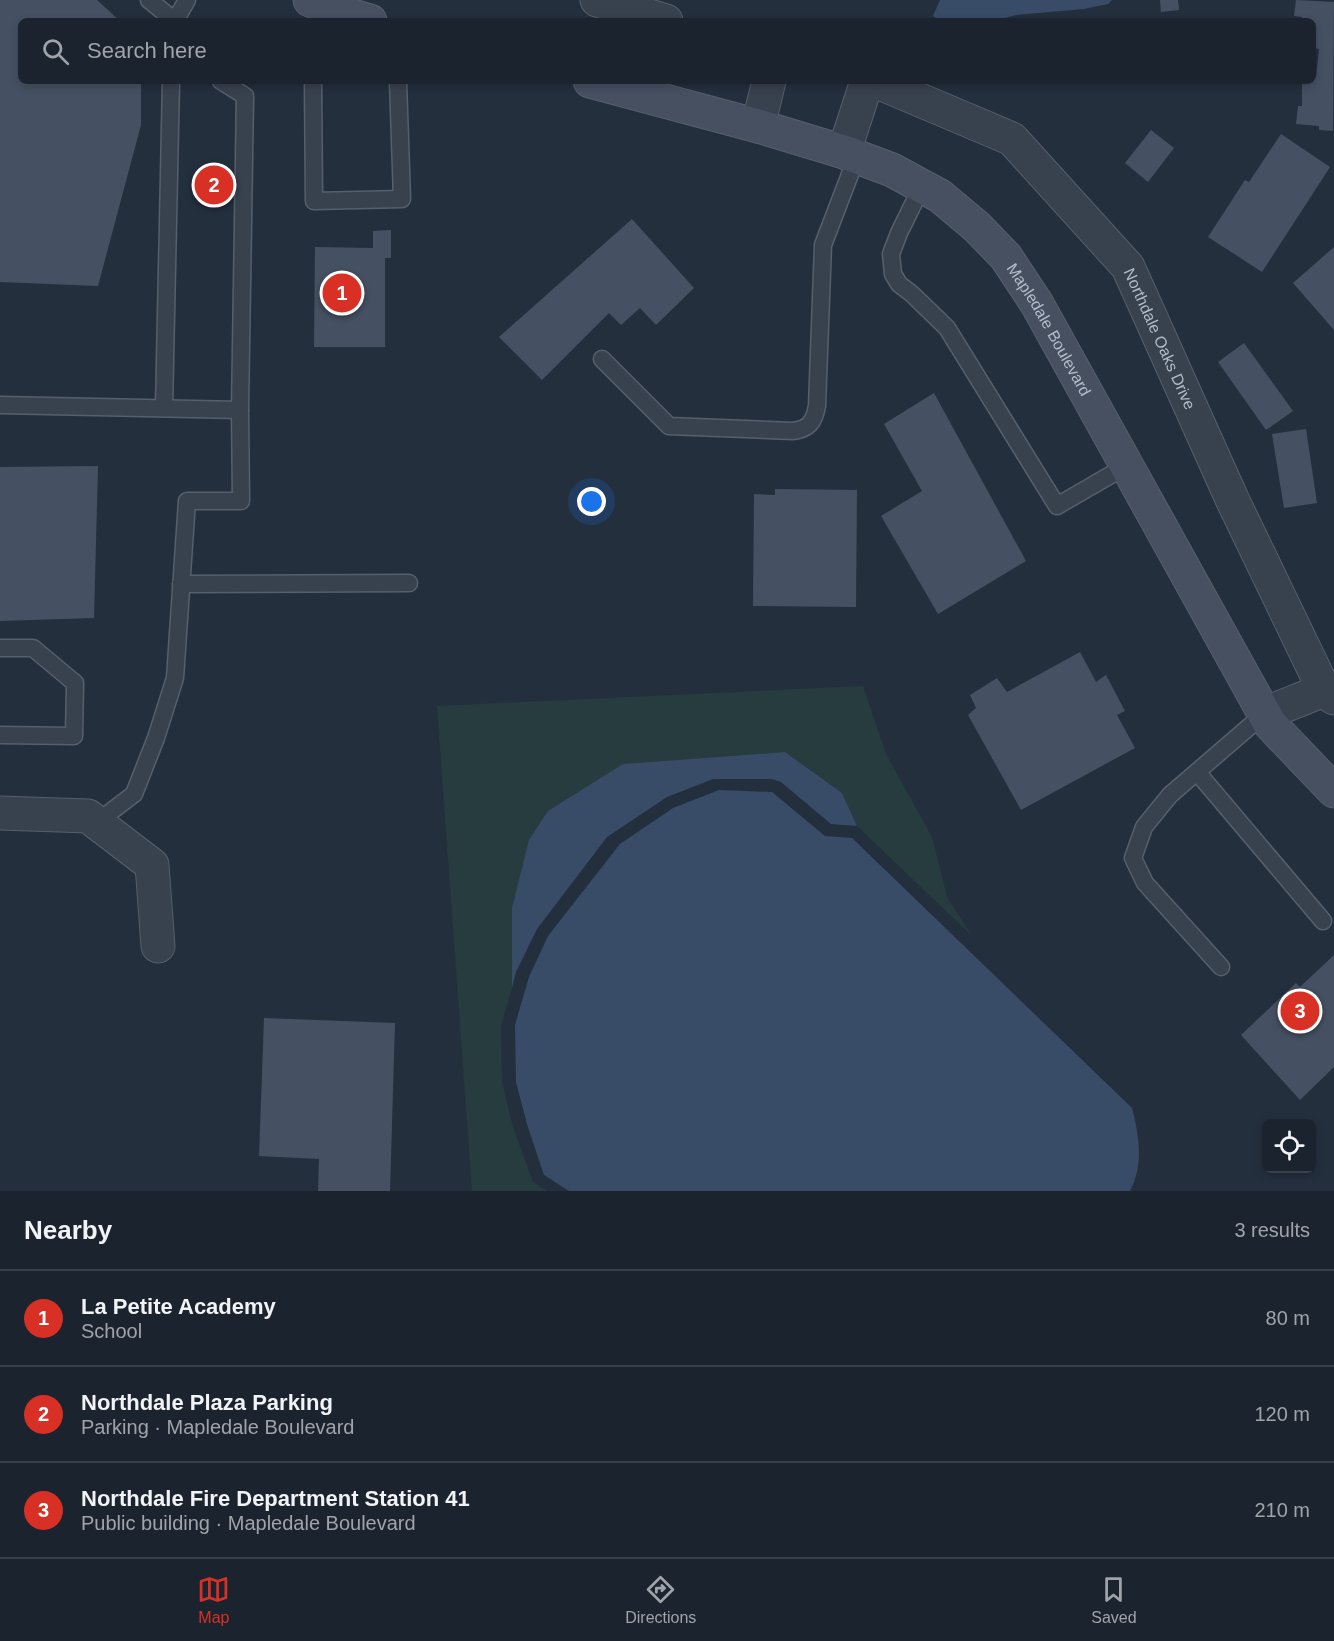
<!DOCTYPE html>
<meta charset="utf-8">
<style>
:root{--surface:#1b232e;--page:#282f3a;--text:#f1f3f6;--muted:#a0a4aa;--line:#39404a;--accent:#d93025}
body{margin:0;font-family:Helvetica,sans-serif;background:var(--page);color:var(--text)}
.controls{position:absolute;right:18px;bottom:18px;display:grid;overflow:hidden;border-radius:9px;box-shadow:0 3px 9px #0003}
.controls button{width:54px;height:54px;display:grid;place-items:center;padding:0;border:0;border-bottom:2px solid var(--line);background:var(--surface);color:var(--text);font:30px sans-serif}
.you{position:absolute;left:592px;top:502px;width:21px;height:21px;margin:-15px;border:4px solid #fff;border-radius:50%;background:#1a73e8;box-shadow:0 0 0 9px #1a73e833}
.badge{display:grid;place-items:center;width:39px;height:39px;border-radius:50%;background:var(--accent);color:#fff;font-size:20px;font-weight:700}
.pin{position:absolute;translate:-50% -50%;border:3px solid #fff;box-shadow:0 2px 6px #0006}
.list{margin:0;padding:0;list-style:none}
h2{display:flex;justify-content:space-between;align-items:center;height:78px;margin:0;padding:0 24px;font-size:26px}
h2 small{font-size:20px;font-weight:400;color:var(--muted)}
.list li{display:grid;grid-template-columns:39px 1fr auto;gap:18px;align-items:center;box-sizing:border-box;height:96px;padding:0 24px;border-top:2px solid var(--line)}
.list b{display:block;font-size:22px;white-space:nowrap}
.list p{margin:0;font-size:20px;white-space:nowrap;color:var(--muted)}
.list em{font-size:20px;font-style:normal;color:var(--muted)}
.icon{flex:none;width:33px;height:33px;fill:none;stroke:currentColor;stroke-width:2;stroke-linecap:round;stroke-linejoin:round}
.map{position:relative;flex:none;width:1334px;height:1191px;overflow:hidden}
.search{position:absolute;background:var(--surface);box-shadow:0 3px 9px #0003;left:18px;right:18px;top:18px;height:66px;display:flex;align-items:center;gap:15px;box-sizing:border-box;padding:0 21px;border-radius:9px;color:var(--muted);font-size:22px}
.sheet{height:366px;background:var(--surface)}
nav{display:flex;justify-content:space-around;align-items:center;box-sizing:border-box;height:84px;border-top:2px solid var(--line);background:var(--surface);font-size:16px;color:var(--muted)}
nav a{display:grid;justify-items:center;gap:3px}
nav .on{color:var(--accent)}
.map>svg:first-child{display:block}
.green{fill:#263c3f}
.water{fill:#394c67}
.building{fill:#455162}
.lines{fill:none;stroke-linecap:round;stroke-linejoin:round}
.lane-casing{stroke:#565f6c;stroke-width:19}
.street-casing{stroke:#565f6c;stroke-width:35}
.secondary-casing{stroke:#565f6c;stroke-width:35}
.lane{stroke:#38414e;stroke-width:16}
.street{stroke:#38414e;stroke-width:33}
.secondary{stroke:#465061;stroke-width:33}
.labels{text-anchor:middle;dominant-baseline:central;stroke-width:4.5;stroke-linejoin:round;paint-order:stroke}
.street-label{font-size:16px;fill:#b4bcc9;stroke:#1d2633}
</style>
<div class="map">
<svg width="1334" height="1191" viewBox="0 0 1334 1191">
<rect width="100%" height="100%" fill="#242f3e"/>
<polygon class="green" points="863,686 886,754 932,837 947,897 972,936 857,826 842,793 785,752 623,764 512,908 512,988 501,1026 502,1082 513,1127 533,1182 547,1191 472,1191 437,706"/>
<g class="water">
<polygon points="940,0 1112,0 1108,4 1084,9 1016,15 995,21 940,21 933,16"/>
<polygon points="785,752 842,793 857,826 831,824 781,782 772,779 713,779 667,797 607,837 537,929 516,972 512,988 512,908 529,840 548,811 623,764"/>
<path d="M719 790 772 792 825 836 852 838 1132 1108C1139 1135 1144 1165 1130 1191H569L544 1175 527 1124 516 1082 515 1025 529 977 548 936 620 844 673 808Z"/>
</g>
<g class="building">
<polygon points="0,0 97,0 120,21 21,21 21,81 141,81 141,125 98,286 0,282"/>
<polygon points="1160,0 1178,0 1179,10 1161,12"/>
<polygon points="1296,0 1334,2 1333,131 1319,130 1319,126 1296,124 1298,106 1302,106 1302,81 1313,81 1313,77 1316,77 1319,49 1313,48 1313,21 1302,21 1302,17 1294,16"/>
<polygon points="1151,130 1174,148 1148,182 1125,163"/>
<polygon points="1281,134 1330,167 1262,272 1208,237 1245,180 1249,182"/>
<polygon points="632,219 694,288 656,325 640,308 621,325 609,313 542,380 499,337"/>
<polygon points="391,230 391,258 385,258 385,347 314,347 315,247 373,248 373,231"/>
<polygon points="1334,247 1334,330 1293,283"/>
<polygon points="1244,343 1293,411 1266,430 1218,362"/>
<polygon points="934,393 1026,561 938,614 881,516 922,491 884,424"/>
<polygon points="1306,429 1317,503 1284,508 1272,434"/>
<polygon points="98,466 94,618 0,621 0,467"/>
<polygon points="775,489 857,490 856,607 753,606 754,494 775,495"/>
<polygon points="1080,652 1096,682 1106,675 1125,711 1117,715 1135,748 1021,810 968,715 976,708 970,695 997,678 1007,692"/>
<polygon points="1334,955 1334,1067 1300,1100 1241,1035 1296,983 1300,987"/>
<polygon points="264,1018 395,1023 390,1191 318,1191 319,1159 259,1156"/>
</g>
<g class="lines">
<g class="lane-casing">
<g id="lane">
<polyline points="149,0 175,21 187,0"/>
<polyline points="313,81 314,201 402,199 398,81"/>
<polyline points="922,186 899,233 891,254 893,274 899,284 912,294 947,328 1057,506 1126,466"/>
<path d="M602 359 669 426 793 431C809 429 814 422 817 406L823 245 857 156"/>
<polyline points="0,405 240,410 245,96 221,81"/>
<polyline points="164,408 171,81"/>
<polyline points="181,584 409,583"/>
<polyline points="0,648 33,648 75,683 74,736 0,735"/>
<polyline points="1197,772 1323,921"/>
<polyline points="96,823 134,794 156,738 175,678 187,501 241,501 240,410"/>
<polyline points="1221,967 1145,883 1133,858 1144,827 1170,795 1264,714"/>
</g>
</g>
<g class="street-casing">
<g id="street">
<polyline points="597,0 666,21"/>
<path id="s1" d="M875 81 1012 139 1128 267 1232 499 1324 690 1334 698"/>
<polyline points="758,126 769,81"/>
<polyline points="844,152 867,81"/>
<polyline points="1264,714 1324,690"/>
<polyline points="0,813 88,816 152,865 158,946"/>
</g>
</g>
<g class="secondary-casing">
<g id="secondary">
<polyline points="310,0 346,14 370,21"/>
<path id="s2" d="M590 81 758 126 844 152 892 170 940 196 977 227 1006 257 1037 304 1270 724 1334 791"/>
</g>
</g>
<use href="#lane" class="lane"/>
<use href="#street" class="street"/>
<use href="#secondary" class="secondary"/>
</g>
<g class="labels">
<g class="street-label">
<text stroke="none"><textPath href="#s2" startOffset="544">Mapledale Boulevard</textPath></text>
<text stroke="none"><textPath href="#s1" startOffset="400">Northdale Oaks Drive</textPath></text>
</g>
</g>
</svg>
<div class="controls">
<button><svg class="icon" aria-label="locate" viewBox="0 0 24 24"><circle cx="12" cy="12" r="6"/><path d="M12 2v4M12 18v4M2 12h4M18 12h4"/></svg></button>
</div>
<div class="you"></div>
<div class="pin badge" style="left:342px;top:293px">1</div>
<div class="pin badge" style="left:214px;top:185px">2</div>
<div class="pin badge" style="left:1300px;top:1011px">3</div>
<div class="search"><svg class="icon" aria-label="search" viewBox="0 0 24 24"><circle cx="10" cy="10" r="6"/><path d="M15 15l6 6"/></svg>Search here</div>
</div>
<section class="sheet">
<h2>Nearby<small>3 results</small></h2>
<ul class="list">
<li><span class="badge">1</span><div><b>La Petite Academy</b><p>School</p></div><em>80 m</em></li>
<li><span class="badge">2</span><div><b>Northdale Plaza Parking</b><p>Parking · Mapledale Boulevard</p></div><em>120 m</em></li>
<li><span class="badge">3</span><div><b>Northdale Fire Department Station 41</b><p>Public building · Mapledale Boulevard</p></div><em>210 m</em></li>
</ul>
</section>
<nav>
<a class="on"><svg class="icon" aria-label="map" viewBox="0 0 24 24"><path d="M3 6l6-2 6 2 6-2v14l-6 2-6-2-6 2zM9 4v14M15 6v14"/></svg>Map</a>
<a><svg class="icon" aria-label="directions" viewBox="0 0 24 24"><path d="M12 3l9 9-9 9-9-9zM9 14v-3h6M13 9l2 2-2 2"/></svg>Directions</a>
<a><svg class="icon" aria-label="saved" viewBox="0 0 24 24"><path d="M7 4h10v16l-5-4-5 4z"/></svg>Saved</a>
</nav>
